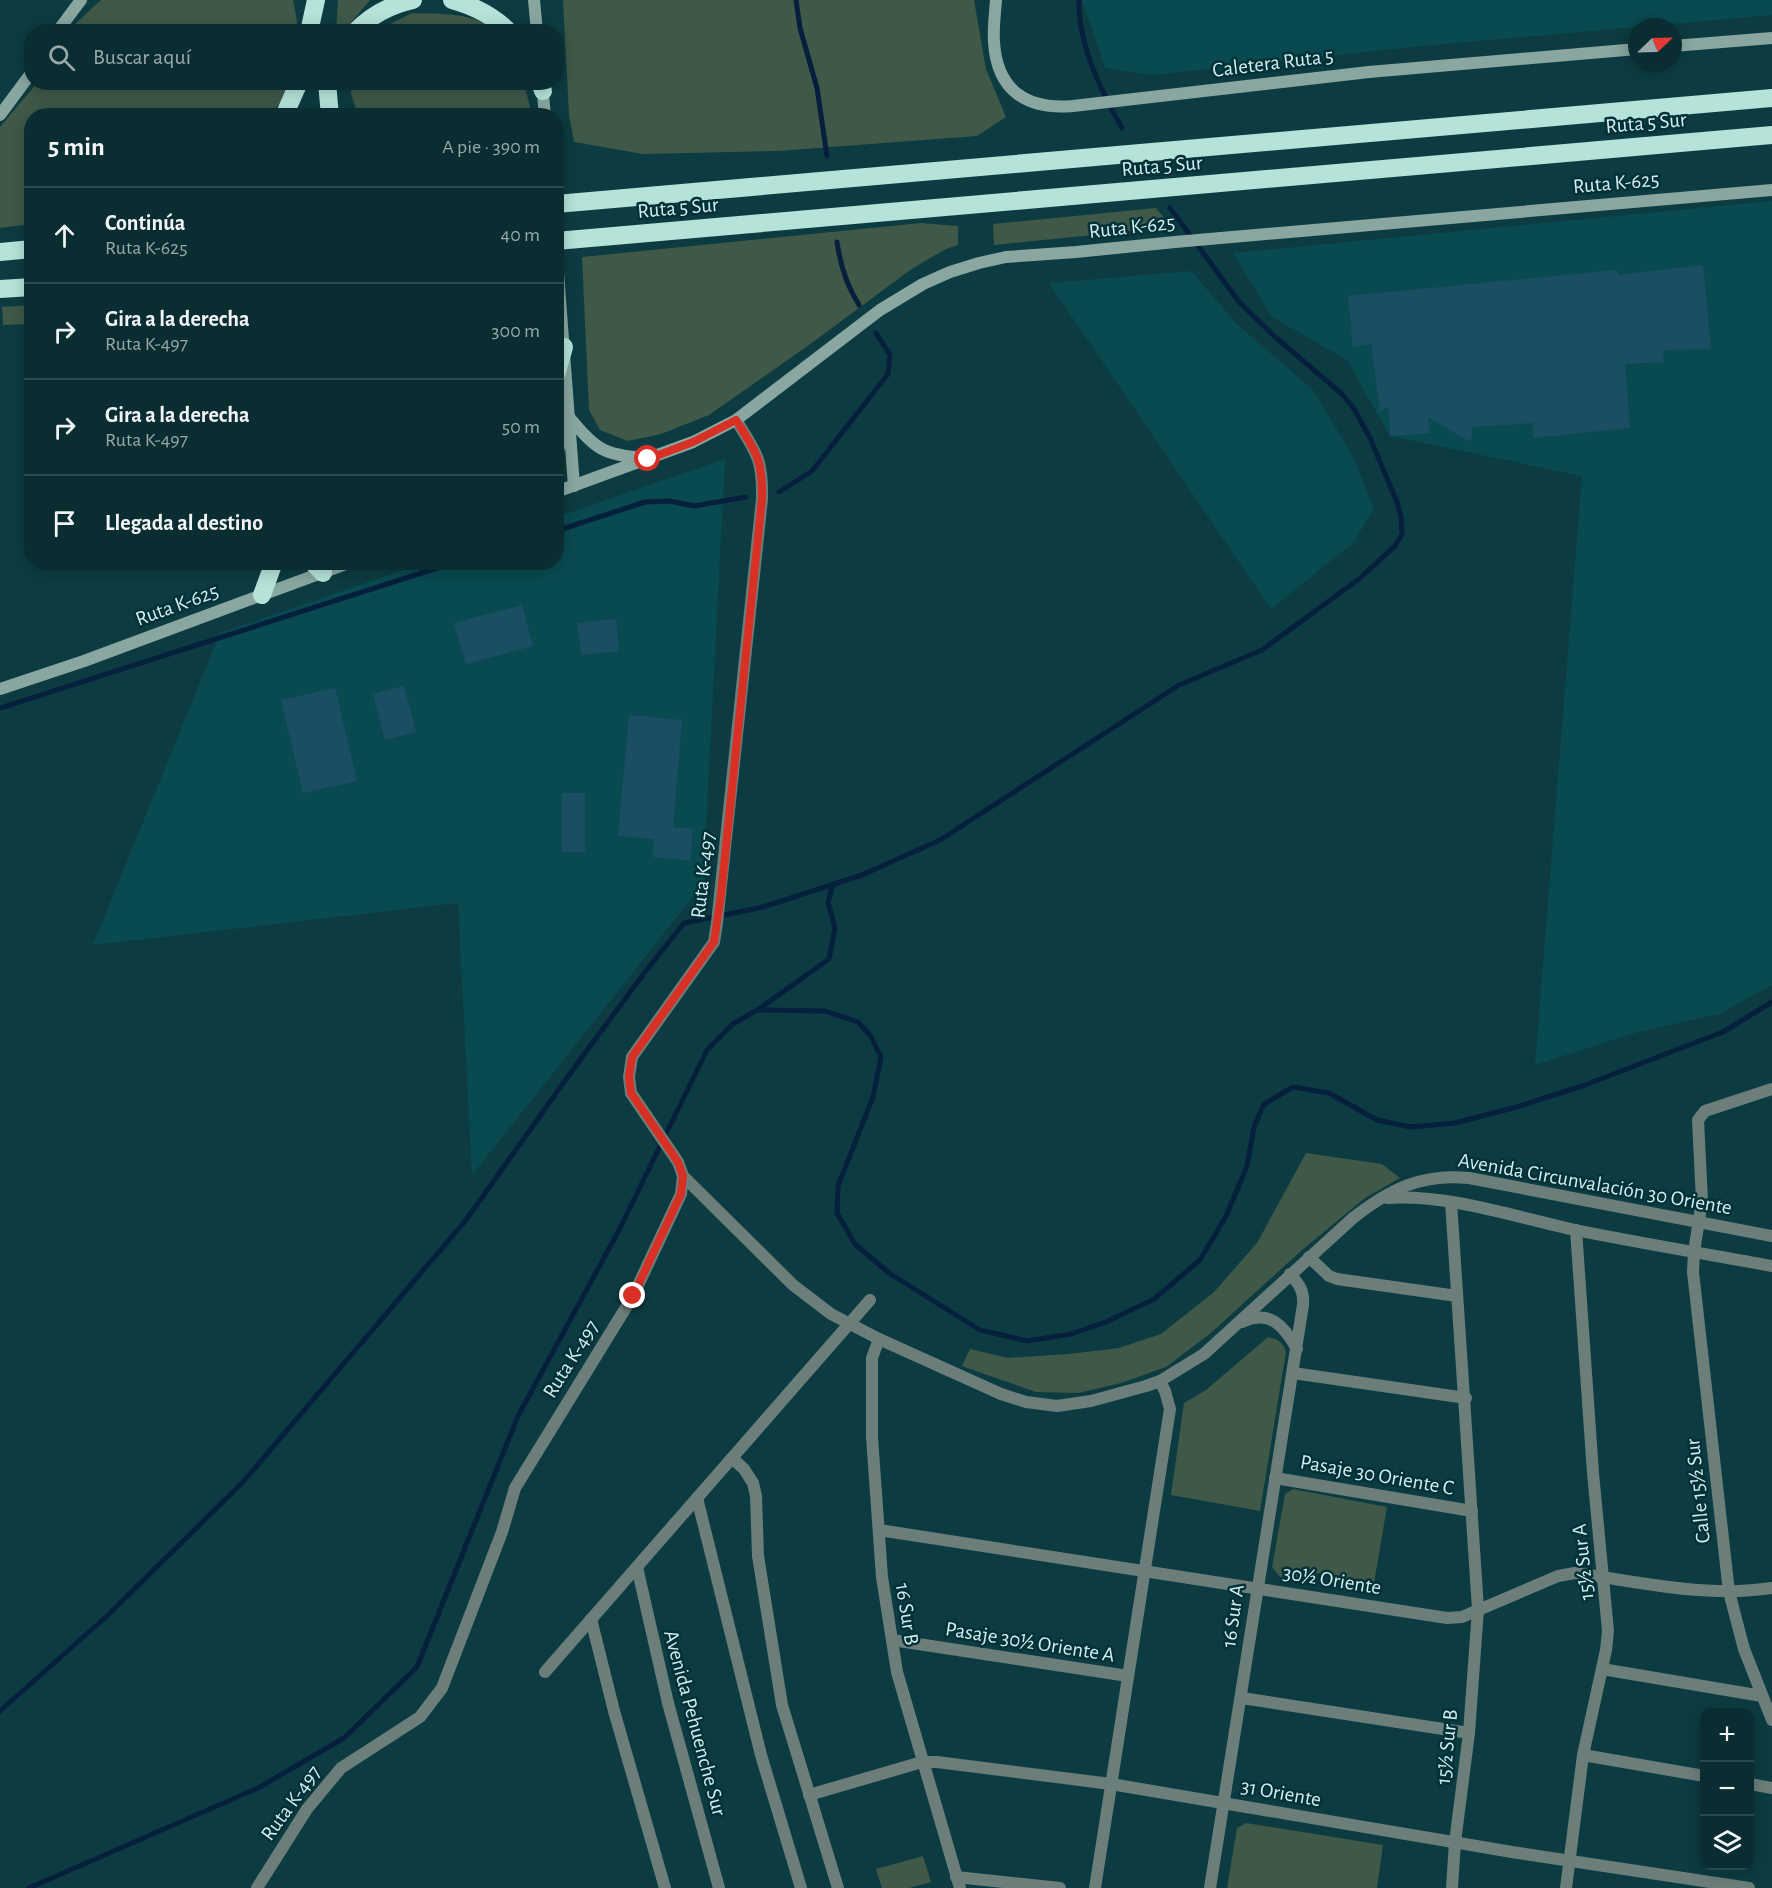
<!DOCTYPE html>
<html lang="es">
<meta charset="utf-8">
<style>
:root{--surface:#092d31;--page:#17393d;--text:#f1f3f6;--muted:#99a8ab;--line:#29494d}
body{margin:0;font-family:"Alegreya Sans",sans-serif;background:var(--page);color:var(--text)}
.controls{position:absolute;right:18px;bottom:18px;display:grid;overflow:hidden;border-radius:12px;box-shadow:0 3px 15px #0003}
.controls button{width:54px;height:54px;display:grid;place-items:center;padding:0;border:0;border-bottom:2px solid var(--line);background:var(--surface);color:var(--text);font:30px sans-serif}
.compass{position:absolute;left:1628px;top:18px;width:54px;height:54px;border-radius:50%;background:var(--surface);box-shadow:0 3px 15px #0003;rotate:67deg}
.stop{position:absolute;width:18px;height:18px;margin:-14px;border:4px solid #d93025;border-radius:50%;background:#fff}
.stop.end{background:#d93025;border-color:#fff;box-shadow:0 2px 6px #0008}
.list{margin:0;padding:0;list-style:none}
h2{display:flex;justify-content:space-between;align-items:center;height:78px;margin:0;padding:0 24px;font-size:26px}
h2 small{font-size:20px;font-weight:400;color:var(--muted)}
.list li{display:grid;grid-template-columns:39px 1fr auto;gap:18px;align-items:center;box-sizing:border-box;height:96px;padding:0 24px;border-top:2px solid var(--line)}
.list b{display:block;font-size:22px;white-space:nowrap}
.list p{margin:0;font-size:20px;white-space:nowrap;color:var(--muted)}
.list em{font-size:20px;font-style:normal;color:var(--muted)}
.icon{flex:none;width:33px;height:33px;fill:none;stroke:currentColor;stroke-width:2;stroke-linecap:round;stroke-linejoin:round}
.map{position:relative;flex:none;width:1772px;height:1888px;overflow:hidden}
.search{position:absolute;background:var(--surface);box-shadow:0 3px 15px #0003;left:24px;top:24px;width:540px;height:66px;display:flex;align-items:center;gap:15px;box-sizing:border-box;padding:0 21px;border-radius:24px;color:var(--muted);font-size:22px}
.panel{position:absolute;background:var(--surface);box-shadow:0 3px 15px #0003;left:24px;top:108px;width:540px;height:462px;border-radius:24px}
.map>svg:first-child{display:block}
.built{fill:#094a50}
.green{fill:#3f5848}
.lines{fill:none;stroke-linecap:round;stroke-linejoin:round}
.stream{stroke:#051f3c;stroke-width:5}
.building{fill:#1c4e63}
.street{stroke:#6c7e7a;stroke-width:12}
.secondary{stroke:#89a7a0;stroke-width:12}
.highway{stroke:#b5e3d9;stroke-width:18}
.route{stroke:#d93025;stroke-width:8}
.labels{text-anchor:middle;dominant-baseline:central;stroke-width:5;stroke-linejoin:round;paint-order:stroke}
.street-label{font-size:21px;fill:#d5ecef;stroke:#003237}
</style>
<div class="map">
<svg width="1772" height="1888" viewBox="0 0 1772 1888">
<rect width="100%" height="100%" fill="#0c3c41"/>
<g class="built">
<polygon points="1082,0 1772,0 1772,15 1412,47 1153,75 1105,68"/>
<polygon points="1772,201 1772,985 1719,1014 1634,1033 1535,1065 1582,476 1390,436 1347,360 1272,317 1233,253"/>
<polygon points="1191,271 1237,324 1313,390 1351,453 1374,508 1354,542 1271,609 1049,283"/>
<polygon points="725,459 703,884 472,1175 458,903 93,945 220,633 424,563 556,562 557,517"/>
</g>
<g class="green">
<polygon points="101,0 293,0 297,21 296,31 70,31 77,22"/>
<polygon points="338,0 370,0 344,31 336,31"/>
<polygon points="563,0 974,0 986,69 1006,117 977,136 778,151 643,154 574,142 569,115"/>
<path d="M412 13C439 14 475 12 495 31L374 32Z"/>
<polygon points="37,83 288,83 284,98 270,115 32,116 31,224 0,228 0,127"/>
<polygon points="352,83 524,83 532,115 358,115 351,94"/>
<polygon points="1156,208 1172,227 994,245 993,224"/>
<polygon points="921,223 958,226 958,245 946,249 913,268 809,345 709,415 661,434 628,441 600,430 589,410 582,257"/>
<polygon points="31,305 31,324 3,325 2,307"/>
<polygon points="1306,1153 1382,1164 1400,1178 1365,1198 1302,1250 1212,1332 1166,1367 1121,1383 1078,1393 1036,1392 962,1366 970,1349 1008,1358 1069,1354 1119,1348 1161,1334 1214,1292 1257,1243"/>
<path d="M1268 1337C1278 1339 1283 1342 1286 1352L1260 1511 1171 1495 1184 1403 1206 1390Z"/>
<polygon points="1293,1489 1387,1507 1374,1583 1306,1571 1298,1581 1280,1577 1272,1567 1285,1494"/>
<polygon points="1246,1823 1383,1845 1377,1888 1227,1888 1237,1828"/>
<polygon points="923,1856 931,1882 909,1888 882,1888 876,1869"/>
</g>
<g class="lines">
<g class="stream">
<polyline points="796,0 800,28 817,88 827,156"/>
<path d="M1079 0C1078 44 1101 91 1122 128"/>
<path d="M837 242C840 264 847 286 859 305"/>
<polyline points="779,492 812,471 888,374 890,355 876,333"/>
<polyline points="556,531 645,502 670,501 694,506 746,497"/>
<polyline points="0,708 456,562"/>
<polyline points="759,1009 829,959 835,928 828,902 833,884"/>
<polyline points="0,1711 107,1616 243,1482 466,1220 574,1068 645,972 684,923 763,907 862,875 940,840 1179,685 1262,650 1359,579 1395,546 1402,534 1401,517 1397,502 1370,438 1354,409 1342,394 1274,336 1240,303 1170,208"/>
<polyline points="29,1888 258,1788 344,1738 417,1667 518,1416 618,1232 707,1050 733,1024 757,1010 825,1011 858,1022 870,1035 881,1057 873,1097 838,1186 837,1213 855,1244 889,1273 980,1330 1027,1341 1071,1334 1106,1322 1154,1299 1200,1260 1226,1216 1247,1166 1254,1127 1264,1104 1293,1087 1329,1093 1377,1120 1411,1127 1455,1123 1517,1107 1585,1085 1723,1032 1772,1002"/>
</g>
</g>
<g class="building">
<polygon points="1703,265 1711,349 1664,350 1663,362 1625,364 1630,428 1533,438 1533,423 1472,427 1471,442 1428,417 1430,433 1390,436 1389,408 1380,410 1371,344 1353,347 1348,296 1617,270 1618,275"/>
<polygon points="522,605 533,646 466,664 454,623"/>
<polygon points="616,619 619,651 581,655 577,623"/>
<polygon points="404,686 416,732 385,740 373,694"/>
<polygon points="335,688 357,781 303,793 281,700"/>
<polygon points="629,715 682,720 673,827 693,829 690,860 653,857 654,839 618,836"/>
<rect x="562" y="793" width="23" height="59"/>
</g>
<g class="lines">
<g class="street">
<polyline points="1772,1089 1711,1109 1705,1111 1698,1120 1702,1201 1694,1252 1693,1272 1729,1592 1744,1649 1772,1720"/>
<path d="M683 1176 793 1285 831 1314 879 1339 1001 1394 1026 1402 1057 1406 1091 1401 1146 1386 1160 1381 1204 1354 1353 1218C1390 1189 1422 1173 1469 1178L1772 1236"/>
<path d="M1387 1198C1449 1194 1515 1217 1575 1230 1640 1243 1706 1254 1772 1266"/>
<polyline points="1451,1202 1478,1609 1469,1733 1455,1842 1452,1888"/>
<polyline points="1309,1257 1329,1276 1337,1279 1457,1296"/>
<path d="M1242 1322C1270 1309 1284 1326 1297 1349"/>
<polyline points="879,1339 872,1358 872,1437 882,1577 897,1672 960,1888"/>
<polyline points="1293,1373 1466,1398"/>
<polyline points="732,1458 744,1469 753,1483 756,1496 758,1556 782,1705 838,1888"/>
<polyline points="1275,1478 1472,1511"/>
<polyline points="697,1498 761,1755 801,1888"/>
<path d="M879 1530 1447 1618 1462 1617 1558 1576 1575 1573C1641 1582 1705 1598 1772 1588"/>
<polyline points="637,1567 668,1703 719,1888"/>
<polyline points="591,1619 614,1711 665,1888"/>
<polyline points="892,1640 1128,1676"/>
<polyline points="1602,1669 1762,1696"/>
<polyline points="545,1672 870,1300"/>
<polyline points="1242,1698 1469,1733"/>
<polyline points="1583,1755 1704,1776"/>
<polyline points="1750,1784 1772,1788"/>
<polyline points="809,1795 922,1762 937,1762 1111,1784 1512,1852 1749,1888"/>
<polyline points="956,1877 1060,1888"/>
<path d="M257 1888 307 1809 341 1768 420 1717 442 1688 502 1532 515 1488 633 1296 681 1194 683 1176 678 1162 631 1093 629 1077 632 1057 714 942 717 923 762 499C763 459 756 452 736 420"/>
<polyline points="1095,1888 1170,1409 1165,1391 1160,1381"/>
<path d="M1210 1888 1303 1305C1304 1291 1300 1285 1290 1274"/>
<polyline points="1566,1888 1583,1755 1606,1650 1608,1631 1593,1473 1576,1230"/>
</g>
<g class="secondary">
<polyline points="534,0 537,32"/>
<path d="M996 0C995 14 993 28 994 42 997 91 1027 110 1073 106L1369 72 1637 49"/>
<polyline points="57,32 81,0"/>
<polyline points="1673,46 1772,38"/>
<polyline points="542,84 545,116"/>
<polyline points="0,115 32,72"/>
<polyline points="556,246 574,486"/>
<path d="M569 417C595 448 602 455 643 458"/>
<polyline points="556,456 566,427"/>
<polyline points="556,492 693,442 736,420 880,310 923,284 950,272 979,263 1006,257 1076,252 1175,242 1772,190"/>
<polyline points="0,689 84,661 351,562"/>
</g>
<g class="highway">
<path d="M452 0C474 6 493 15 509 32"/>
<polyline points="309,32 316,0"/>
<path d="M355 32C371 15 390 5 413 0"/>
<polyline points="327,82 330,116"/>
<polyline points="540,82 543,91"/>
<polyline points="284,116 299,82"/>
<polyline points="556,204 1772,98"/>
<polyline points="556,241 1772,135"/>
<polyline points="0,252 32,249"/>
<polyline points="0,289 32,287"/>
<polyline points="556,375 564,347"/>
<polyline points="312,562 323,573"/>
<polyline points="262,595 274,562"/>
</g>
</g>
<g class="lines">
<path class="route" d="M633 1296 681 1194 683 1176 678 1162 631 1093 629 1077 632 1057 714 942 721 895 762 499C763 459 756 452 736 420L693 442 648 459"/>
</g>
<g class="labels">
<g class="street-label">
<text transform="translate(1273 63) rotate(-7)">Caletera Ruta 5</text>
<text transform="translate(1646 123) rotate(-5)">Ruta 5 Sur</text>
<text transform="translate(1162 166) rotate(-5)">Ruta 5 Sur</text>
<text transform="translate(1616 183) rotate(-5)">Ruta K-625</text>
<text transform="translate(678 208) rotate(-5)">Ruta 5 Sur</text>
<text transform="translate(1132 227) rotate(-6)">Ruta K-625</text>
<text transform="translate(177 605) rotate(-20)">Ruta K-625</text>
<text transform="translate(703 875) rotate(-83)">Ruta K-497</text>
<text transform="translate(1595 1184) rotate(10)">Avenida Circunvalación 30 Oriente</text>
<text transform="translate(571 1359) rotate(-58)">Ruta K-497</text>
<text transform="translate(1377 1475) rotate(10)">Pasaje 30 Oriente C</text>
<text transform="translate(1698 1491) rotate(-96)">Calle 15½ Sur</text>
<text transform="translate(1583 1562) rotate(-96)">15½ Sur A</text>
<text transform="translate(1332 1580) rotate(9)">30½ Oriente</text>
<text transform="translate(907 1614) rotate(81)">16 Sur B</text>
<text transform="translate(1233 1616) rotate(-82)">16 Sur A</text>
<text transform="translate(1030 1642) rotate(9)">Pasaje 30½ Oriente A</text>
<text transform="translate(695 1723) rotate(75)">Avenida Pehuenche Sur</text>
<text transform="translate(1447 1747) rotate(-84)">15½ Sur B</text>
<text transform="translate(1281 1793) rotate(10)">31 Oriente</text>
<text transform="translate(291 1803) rotate(-54)">Ruta K-497</text>
</g>
</g>
</svg>
<div class="controls">
<button>+</button>
<button>−</button>
<button><svg class="icon" aria-label="layers" viewBox="0 0 24 24"><path d="M12 4l9 5-9 5-9-5zM3 14l9 5 9-5"/></svg></button>
</div>
<svg class="compass" viewBox="-18 -18 36 36"><path d="M0-13l5 13h-10z" fill="#e53935"/><path d="M0 13l5-13h-10z" fill="#99a8ab"/></svg>
<div class="stop" style="left:648px;top:459px"></div>
<div class="stop end" style="left:633px;top:1296px"></div>
<div class="search"><svg class="icon" aria-label="search" viewBox="0 0 24 24"><circle cx="10" cy="10" r="6"/><path d="M15 15l6 6"/></svg>Buscar aquí</div>
<section class="panel">
<h2>5 min<small>A pie · 390 m</small></h2>
<ul class="list">
<li><svg class="icon" aria-label="ahead" viewBox="0 0 24 24"><path d="M12 20V5M6 11l6-6 6 6"/></svg><div><b>Continúa</b><p>Ruta K-625</p></div><em>40 m</em></li>
<li><svg class="icon" aria-label="right" viewBox="0 0 24 24"><path d="M7 20v-9h11M14 6l5 5-5 5"/></svg><div><b>Gira a la derecha</b><p>Ruta K-497</p></div><em>300 m</em></li>
<li><svg class="icon" aria-label="right" viewBox="0 0 24 24"><path d="M7 20v-9h11M14 6l5 5-5 5"/></svg><div><b>Gira a la derecha</b><p>Ruta K-497</p></div><em>50 m</em></li>
<li><svg class="icon" aria-label="arrive" viewBox="0 0 24 24"><path d="M6 21V4h12l-3 4 3 4H6"/></svg><div><b>Llegada al destino</b></div></li>
</ul>
</section>
</div>
